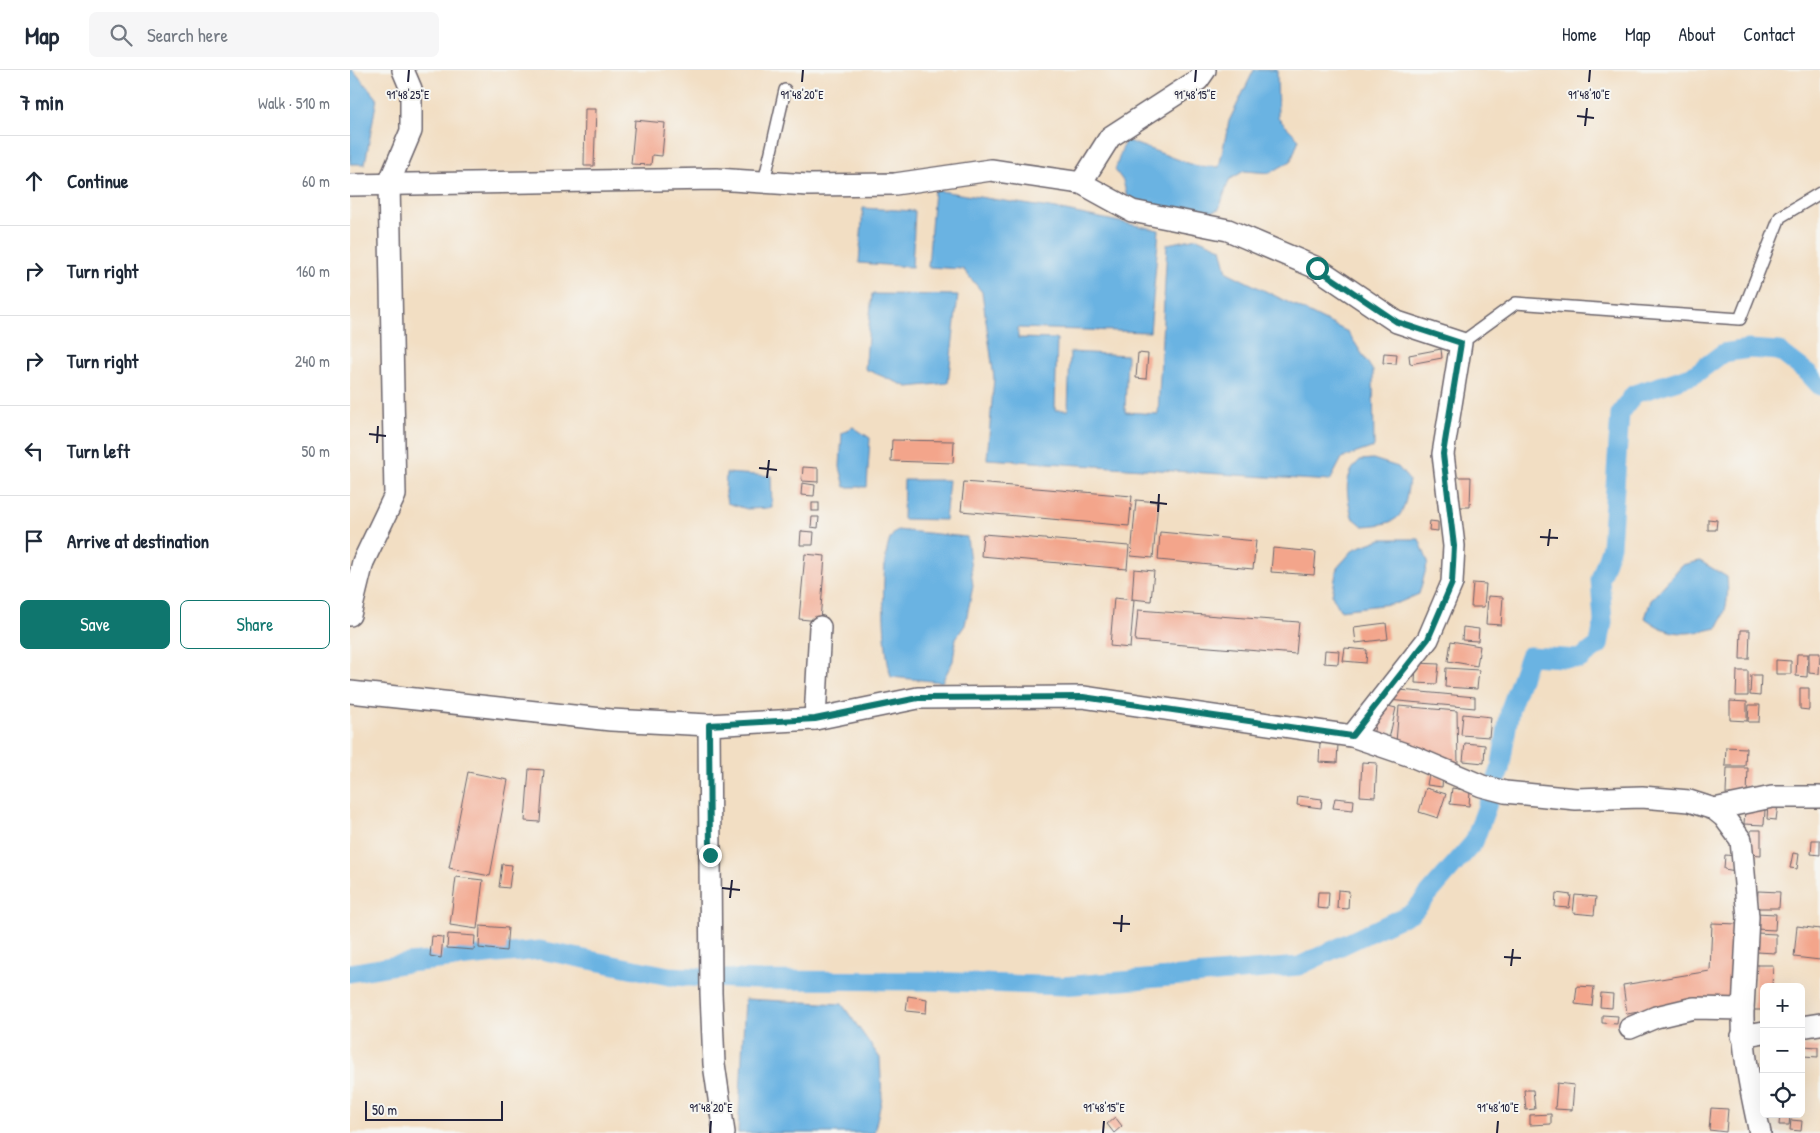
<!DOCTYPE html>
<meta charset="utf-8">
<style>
:root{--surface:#fff;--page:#f6f6f7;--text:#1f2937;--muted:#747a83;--line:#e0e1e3;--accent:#0f766e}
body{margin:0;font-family:"Patrick Hand",sans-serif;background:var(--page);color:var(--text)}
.controls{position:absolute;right:15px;bottom:15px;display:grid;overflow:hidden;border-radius:8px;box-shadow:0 5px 20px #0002}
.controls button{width:45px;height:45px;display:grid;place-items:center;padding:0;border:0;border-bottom:1px solid var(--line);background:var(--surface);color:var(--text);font:25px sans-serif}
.scale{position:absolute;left:15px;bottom:12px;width:138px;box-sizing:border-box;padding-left:5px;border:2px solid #22223b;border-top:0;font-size:14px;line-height:18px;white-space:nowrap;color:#22223b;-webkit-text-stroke:4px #f6f6f2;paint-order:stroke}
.stop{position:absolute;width:15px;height:15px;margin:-11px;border:4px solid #0f766e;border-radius:50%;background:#fff}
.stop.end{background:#0f766e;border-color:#fff;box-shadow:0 1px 5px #0008}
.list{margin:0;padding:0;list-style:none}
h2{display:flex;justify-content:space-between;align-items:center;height:65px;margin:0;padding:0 20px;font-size:21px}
h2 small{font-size:16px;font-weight:400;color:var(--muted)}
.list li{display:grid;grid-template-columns:32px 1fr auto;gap:15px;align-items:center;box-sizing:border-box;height:90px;padding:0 20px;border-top:1px solid var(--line)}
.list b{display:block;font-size:19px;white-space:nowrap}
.list em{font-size:16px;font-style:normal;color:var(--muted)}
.actions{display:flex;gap:10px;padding:15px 20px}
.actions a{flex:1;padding:11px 0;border:1px solid var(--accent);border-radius:8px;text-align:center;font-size:18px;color:var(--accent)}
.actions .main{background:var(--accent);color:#fff}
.icon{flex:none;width:28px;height:28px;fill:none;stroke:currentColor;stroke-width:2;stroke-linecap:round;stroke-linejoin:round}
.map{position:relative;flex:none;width:1470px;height:1063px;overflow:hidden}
header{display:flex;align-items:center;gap:30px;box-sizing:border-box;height:70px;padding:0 25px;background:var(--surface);border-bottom:1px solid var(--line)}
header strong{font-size:24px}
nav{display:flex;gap:28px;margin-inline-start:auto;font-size:18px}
.search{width:350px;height:45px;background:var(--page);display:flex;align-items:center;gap:12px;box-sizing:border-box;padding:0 18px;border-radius:8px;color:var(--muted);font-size:19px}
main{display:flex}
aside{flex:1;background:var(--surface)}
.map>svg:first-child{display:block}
.water{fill:#6ab3e2;stroke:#466a8e}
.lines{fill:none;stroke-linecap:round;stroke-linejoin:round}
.canal{stroke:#6ab3e2;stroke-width:19}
.building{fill:#f3a58b}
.lane-casing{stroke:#6b646b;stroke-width:14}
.street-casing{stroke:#6b646b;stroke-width:24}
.lane{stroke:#fff;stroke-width:11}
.street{stroke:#fff;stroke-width:21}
.route{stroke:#0f766e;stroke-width:6}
.ticks{fill:none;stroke:#22223b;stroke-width:2}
.ticks-label{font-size:12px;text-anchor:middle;fill:#22223b;stroke:#f6f6f2;stroke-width:4;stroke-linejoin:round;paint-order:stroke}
</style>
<header>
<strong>Map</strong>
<div class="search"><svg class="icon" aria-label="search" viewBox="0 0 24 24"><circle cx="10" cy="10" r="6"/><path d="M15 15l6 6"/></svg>Search here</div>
<nav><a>Home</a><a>Map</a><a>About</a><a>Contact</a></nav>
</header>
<main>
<aside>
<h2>7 min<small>Walk · 510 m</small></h2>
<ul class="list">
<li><svg class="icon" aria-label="ahead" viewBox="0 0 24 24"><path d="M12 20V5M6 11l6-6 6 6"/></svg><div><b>Continue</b></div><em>60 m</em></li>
<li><svg class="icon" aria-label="right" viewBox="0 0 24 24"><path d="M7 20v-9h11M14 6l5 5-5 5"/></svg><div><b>Turn right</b></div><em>160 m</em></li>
<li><svg class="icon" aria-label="right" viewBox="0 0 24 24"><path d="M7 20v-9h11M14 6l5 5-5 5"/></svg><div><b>Turn right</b></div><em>240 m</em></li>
<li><svg class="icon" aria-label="left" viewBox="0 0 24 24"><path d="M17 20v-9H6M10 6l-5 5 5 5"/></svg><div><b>Turn left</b></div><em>50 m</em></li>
<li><svg class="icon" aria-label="arrive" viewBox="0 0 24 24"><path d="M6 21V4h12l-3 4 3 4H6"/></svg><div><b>Arrive at destination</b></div></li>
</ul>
<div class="actions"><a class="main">Save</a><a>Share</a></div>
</aside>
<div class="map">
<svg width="1470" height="1063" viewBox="0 0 1470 1063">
<rect width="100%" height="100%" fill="#f6f6f2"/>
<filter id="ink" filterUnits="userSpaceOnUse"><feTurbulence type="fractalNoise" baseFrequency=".02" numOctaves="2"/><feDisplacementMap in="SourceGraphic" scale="10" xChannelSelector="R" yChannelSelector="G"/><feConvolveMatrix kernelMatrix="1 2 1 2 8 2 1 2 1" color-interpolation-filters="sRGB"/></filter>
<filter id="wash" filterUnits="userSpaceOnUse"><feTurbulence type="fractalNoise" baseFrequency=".0096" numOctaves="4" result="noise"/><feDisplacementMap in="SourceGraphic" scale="20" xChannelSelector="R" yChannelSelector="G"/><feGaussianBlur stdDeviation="1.12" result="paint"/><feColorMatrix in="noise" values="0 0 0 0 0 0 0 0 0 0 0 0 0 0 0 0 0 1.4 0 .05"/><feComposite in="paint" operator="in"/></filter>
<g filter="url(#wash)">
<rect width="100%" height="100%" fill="#f2dec3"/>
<g class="water">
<polygon points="0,0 3,0 27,28 15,94 0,94"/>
<path d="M904 0H927L928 48 949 69 941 91 920 103 894 101 879 110 869 139C841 150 804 137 777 126L773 111 765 100 775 70 846 96 869 97 879 51Z"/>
<polygon points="584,120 706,139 809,160 800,262 668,258 668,268 707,269 705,340 718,340 720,282 777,285 775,342 808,344 817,174 847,168 871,178 877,202 998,262 1023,301 1024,377 992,388 980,411 637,389 644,308 632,222 613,199 578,197"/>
<polygon points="513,138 565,141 562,197 509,193"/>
<polygon points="522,224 608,225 598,313 558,317 515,299"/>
<polygon points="503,357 520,368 517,417 495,417 490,397 492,363"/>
<path d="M1023 389 1048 397 1059 410C1054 447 1052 454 1013 456L1002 447C997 424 992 407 1010 390Z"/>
<polygon points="376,403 421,406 422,438 397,439 377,433 375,422"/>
<polygon points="554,410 599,410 595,450 553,449"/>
<path d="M547 460 617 467 623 516 615 555 606 568 603 591 592 612 541 607C533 578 530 501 539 472 540 468 544 463 547 460Z"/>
<polygon points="1031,469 1069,469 1078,492 1069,524 1048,533 990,540 982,525 987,498 1004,479"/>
<path d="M1350 491 1377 507C1379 527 1377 541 1367 558 1337 565 1320 567 1295 548L1301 530 1332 495Z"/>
<polygon points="395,929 492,934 530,988 532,1028 524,1063 388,1063"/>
</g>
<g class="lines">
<polyline class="canal" points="0,903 58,893 190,880 319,906 408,910 577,911 713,916 949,896 1063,842 1124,772 1150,700 1160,639 1179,586 1230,589 1249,575 1253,552 1250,509 1261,476 1270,344 1284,324 1344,305 1373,283 1399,279 1429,281 1458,303 1470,316"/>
</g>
<g id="blocks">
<g class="building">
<polygon points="235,39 246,39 244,96 234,96"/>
<polygon points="285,50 315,53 312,86 302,85 301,95 281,94"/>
<polygon points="1091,279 1092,288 1060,294 1059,285"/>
<polygon points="788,283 798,284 796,309 786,308"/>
<polygon points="1034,283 1047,284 1046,294 1033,293"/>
<polygon points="542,370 604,371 603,393 541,391"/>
<polygon points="453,397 468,398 468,412 452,411"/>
<polygon points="1107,407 1121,407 1120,437 1107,437"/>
<polygon points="614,412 782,426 779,456 611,441"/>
<polygon points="452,413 465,415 464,426 451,425"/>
<polygon points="786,430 808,432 803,488 781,486"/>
<rect x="462" y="433" width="7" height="8"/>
<polygon points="462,447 469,447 468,458 461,457"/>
<polygon points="1358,449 1367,450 1366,460 1358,460"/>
<polygon points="1080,451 1088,452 1088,461 1079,460"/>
<polygon points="451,461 464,462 463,475 450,475"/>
<polygon points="810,462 906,471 903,499 808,490"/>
<polygon points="633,464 779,476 777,499 631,486"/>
<polygon points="923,478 966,482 964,505 921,502"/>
<polygon points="455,484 475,486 470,551 449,549"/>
<polygon points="784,499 804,501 801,531 782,529"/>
<polygon points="1123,513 1136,514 1134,537 1121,537"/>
<polygon points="1138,526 1153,527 1151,555 1136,554"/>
<polygon points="764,528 784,530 780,578 760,576"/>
<polygon points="788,540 949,552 946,584 785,571"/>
<polygon points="1036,553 1038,569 1006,573 1004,557"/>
<polygon points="1113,557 1129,559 1128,571 1112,570"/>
<polygon points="1391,560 1400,560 1399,589 1390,589"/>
<polygon points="1101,571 1130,576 1127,596 1098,591"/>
<polygon points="995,578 1017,580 1016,593 993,591"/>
<polygon points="975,580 989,581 988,594 974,593"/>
<polygon points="1459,583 1470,583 1469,604 1459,603"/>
<polygon points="1447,584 1458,584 1457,607 1446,606"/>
<polygon points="1426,590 1441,591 1441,604 1426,604"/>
<polygon points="1066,593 1089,594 1087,614 1065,613"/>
<polygon points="1096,598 1129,600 1127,619 1095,617"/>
<polygon points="1387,601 1398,601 1398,626 1386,626"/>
<polygon points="1401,605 1411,605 1410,626 1400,625"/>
<polygon points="1450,618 1459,618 1459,640 1450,639"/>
<polygon points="1039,619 1125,627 1125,638 1038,630"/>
<polygon points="1380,631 1397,632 1397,651 1380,650"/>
<polygon points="1030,634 1046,638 1039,669 1023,665"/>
<polygon points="1399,635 1410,635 1409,652 1398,652"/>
<polygon points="1049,636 1107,641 1108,696 1046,672"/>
<polygon points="1113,644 1141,647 1139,667 1111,665"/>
<polygon points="970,673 988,674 987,693 969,692"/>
<polygon points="1115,673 1135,675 1134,693 1113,691"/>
<polygon points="1376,677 1396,678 1395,696 1375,696"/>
<polygon points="1012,692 1027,693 1025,727 1010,726"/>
<polygon points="1377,698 1398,698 1397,725 1376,724"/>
<polygon points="179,699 194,700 190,752 175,751"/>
<polygon points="118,702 158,710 140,806 99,798"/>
<polygon points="1079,704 1093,706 1092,717 1077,715"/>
<polygon points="1076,718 1096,724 1088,748 1069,742"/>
<polygon points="1102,718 1120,721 1119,736 1100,734"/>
<polygon points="948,726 972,729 971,738 947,735"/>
<polygon points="985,728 1004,730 1003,740 983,738"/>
<polygon points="1418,733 1428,734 1426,750 1417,749"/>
<polygon points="1395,740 1415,740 1414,755 1394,754"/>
<polygon points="1401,760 1411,760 1411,785 1400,784"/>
<polygon points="1462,770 1470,770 1470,785 1461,784"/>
<polygon points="1443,783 1449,784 1447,799 1440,798"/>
<polygon points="1375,785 1387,786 1386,801 1374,799"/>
<polygon points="152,794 162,795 159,818 149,817"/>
<polygon points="106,807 133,810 127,859 100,855"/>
<polygon points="988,820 999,821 998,839 987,838"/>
<polygon points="1408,821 1430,822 1429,838 1407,838"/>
<polygon points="968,822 979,822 978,839 967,838"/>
<polygon points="1206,823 1221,825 1219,838 1205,837"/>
<polygon points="1225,825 1246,827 1244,845 1223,843"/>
<polygon points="1406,843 1426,844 1425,860 1406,859"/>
<polygon points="1362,853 1388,854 1386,929 1365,929 1277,944 1273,915 1360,901"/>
<polygon points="130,856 158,858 156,881 129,878"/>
<polygon points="1447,856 1470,859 1470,890 1444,887"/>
<polygon points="1407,863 1426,864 1426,883 1406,882"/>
<polygon points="98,864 125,866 124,880 97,878"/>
<polygon points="82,866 93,867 91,888 80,886"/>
<polygon points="1405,895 1423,895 1422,917 1414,917 1414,940 1404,940"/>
<polygon points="1227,916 1244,917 1242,936 1225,934"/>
<polygon points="1251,923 1263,924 1262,938 1250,937"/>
<polygon points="558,926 577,929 576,943 556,941"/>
<polygon points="1252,945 1268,946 1267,954 1252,953"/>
<polygon points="1453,976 1468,977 1468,987 1453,986"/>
<polygon points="1207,1013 1224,1015 1222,1040 1205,1039"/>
<polygon points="1174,1020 1183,1020 1185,1039 1176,1040"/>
<polygon points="1361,1038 1378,1039 1376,1062 1359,1060"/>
<polygon points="1201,1044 1201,1054 1180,1055 1180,1045"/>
<polygon points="1430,1045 1440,1046 1439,1055 1429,1055"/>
<polygon points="765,1047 772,1056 764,1063 757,1054"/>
<polygon points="1441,1050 1452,1051 1451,1061 1440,1060"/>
</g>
</g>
</g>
<g filter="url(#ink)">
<use href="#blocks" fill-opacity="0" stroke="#6b646b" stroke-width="1"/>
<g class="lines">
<g class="lane-casing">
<g id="lane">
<polyline points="414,112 435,20"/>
<polyline points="1111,273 1166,233 1390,249 1430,147 1470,123"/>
</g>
</g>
<g class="street-casing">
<g id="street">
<polyline points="855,0 848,10 760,67 731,113 782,141 878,160 967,198 1047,252 1111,273 1093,384 1104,476 1102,513 1078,569 1002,666"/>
<polyline points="0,115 366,109 458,115 545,114 641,100 731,113"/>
<polyline points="0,545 13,492 45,425 39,113 61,61 61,19 53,0"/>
<polyline points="0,622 261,650 359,655"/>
<polyline points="465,649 470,557"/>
<polyline points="1364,739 1422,727 1470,727"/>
<path d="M1393 939C1392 981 1401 1022 1410 1063"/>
<polyline points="1451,957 1470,954"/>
<polyline points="1392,966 1414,962"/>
<polyline points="374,1063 364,994 361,923 359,655 465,649 568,628 733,627 1002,666 1064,687 1132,716 1155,722 1226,729 1292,727 1339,731 1364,739 1374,747 1391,770 1398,847 1393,939 1344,938 1306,947 1280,958"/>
</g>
</g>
<use href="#lane" class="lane"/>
<use href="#street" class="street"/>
</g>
</g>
<g class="lines" filter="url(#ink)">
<polyline class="route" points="360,785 359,655 465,649 568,628 733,627 1002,666 1078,569 1102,513 1104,476 1093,384 1111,273 1047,252 967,198"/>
</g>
<path class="ticks" d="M58 12 59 0M452 12 453 0M845 12 846 0M1239 12 1240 0M1227 46 1244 48M1235 56 1237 38M19 364 36 366M27 373 28 356M409 398 427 400M417 408 419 390M800 432 817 434M808 442 809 424M1190 467 1208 468M1198 476 1200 459M372 818 390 820M380 828 382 810M763 853 780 854M771 862 772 845M1154 887 1171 888M1161 896 1163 879M360 1063 361 1051M753 1063 754 1051M1147 1063 1148 1051"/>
<g class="ticks-label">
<text x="58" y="29">91°48'25"E</text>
<text x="452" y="29">91°48'20"E</text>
<text x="845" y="29">91°48'15"E</text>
<text x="1239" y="29">91°48'10"E</text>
<text x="361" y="1042">91°48'20"E</text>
<text x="754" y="1042">91°48'15"E</text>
<text x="1148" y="1042">91°48'10"E</text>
</g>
</svg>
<div class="controls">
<button>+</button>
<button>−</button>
<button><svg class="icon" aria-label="locate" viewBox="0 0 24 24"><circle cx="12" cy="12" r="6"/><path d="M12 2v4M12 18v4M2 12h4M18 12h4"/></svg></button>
</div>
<div class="scale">50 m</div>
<div class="stop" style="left:967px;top:198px"></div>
<div class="stop end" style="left:360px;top:785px"></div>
</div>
</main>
